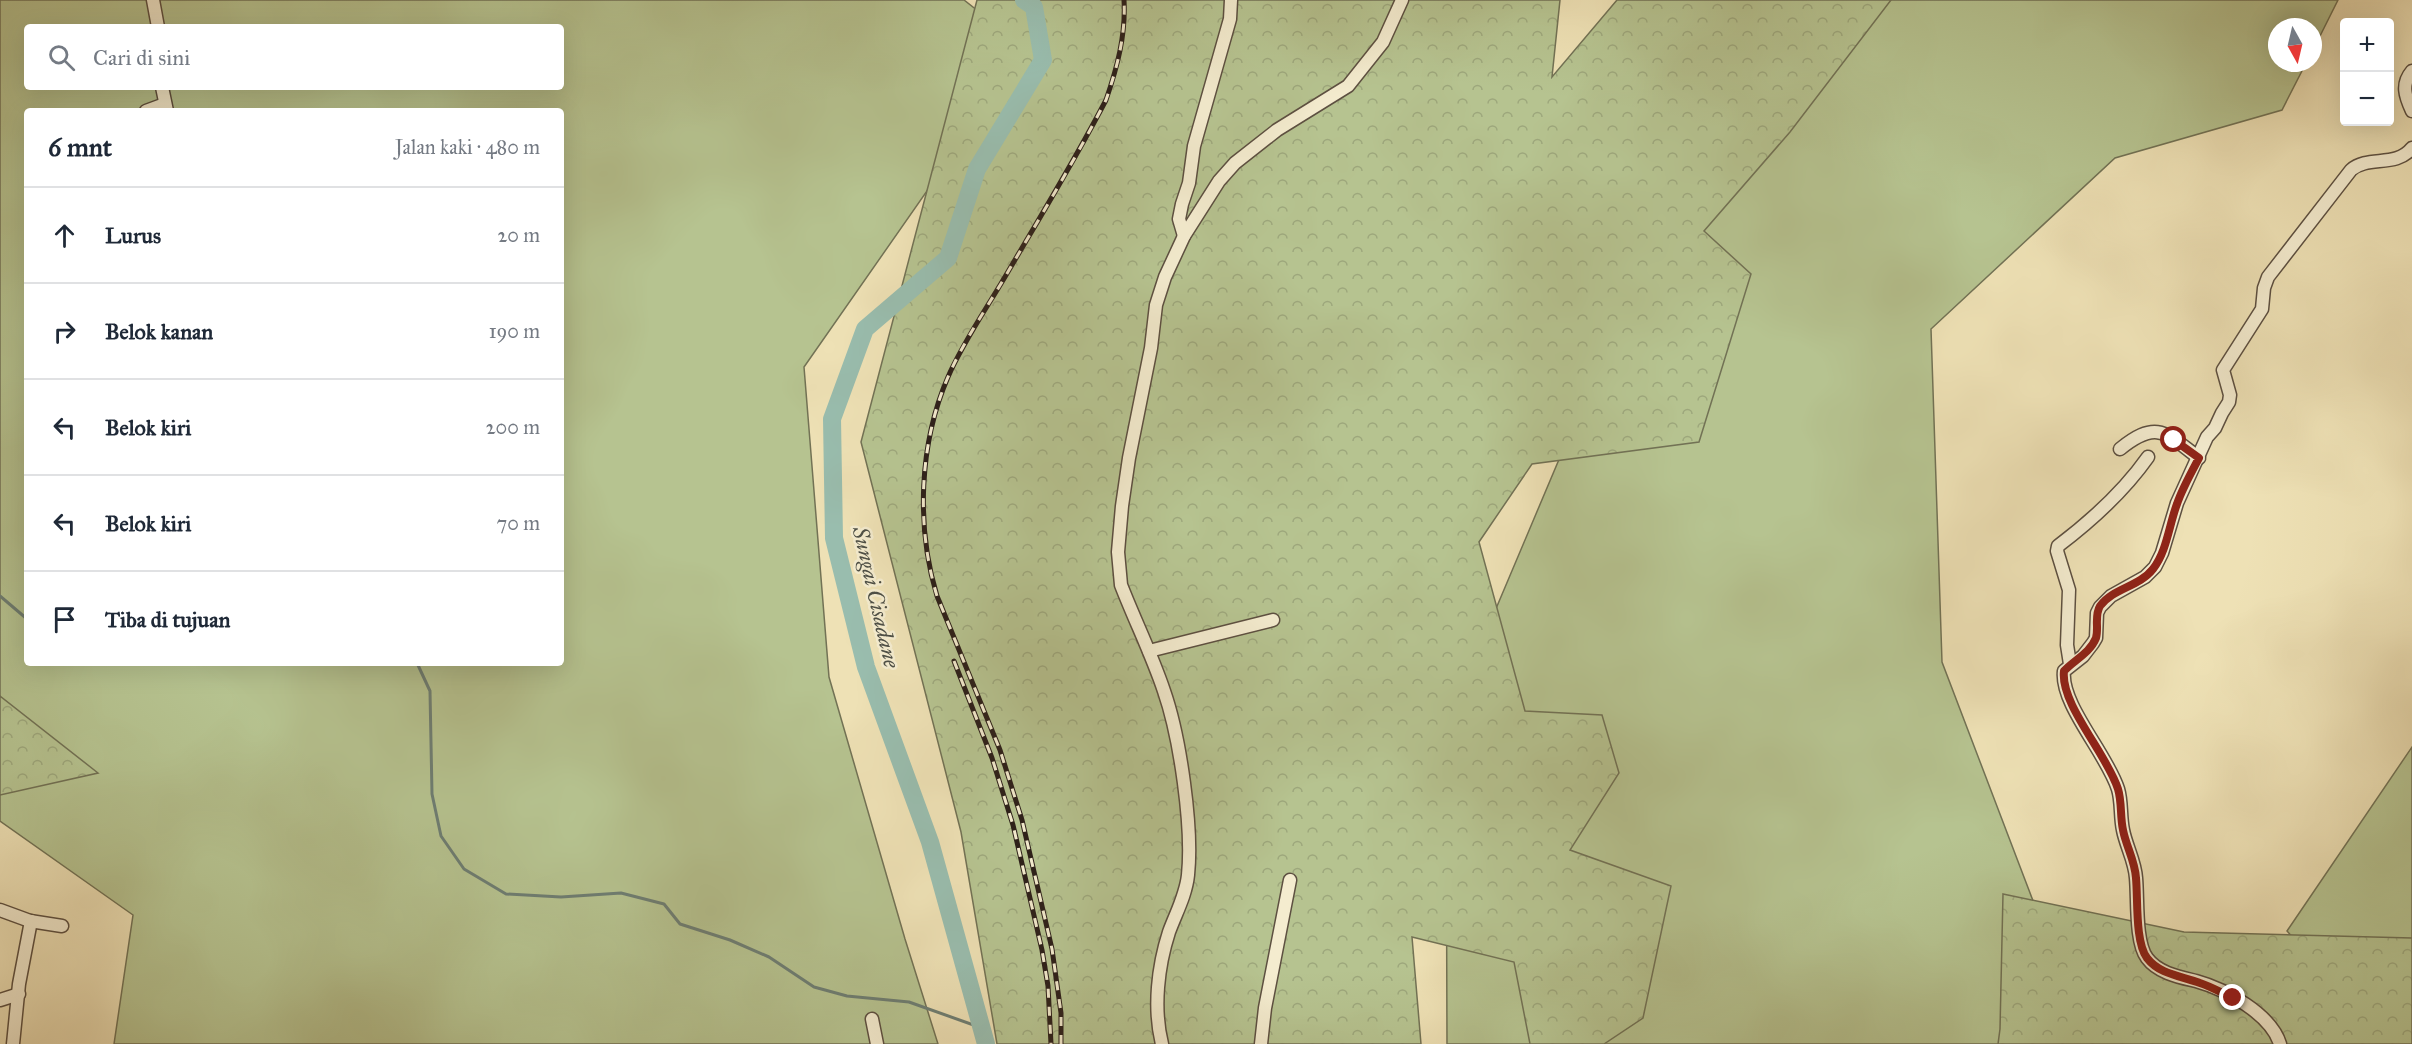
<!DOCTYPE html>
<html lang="id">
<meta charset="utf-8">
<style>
:root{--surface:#fff;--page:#f2f2f3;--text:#1f2937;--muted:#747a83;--line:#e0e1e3}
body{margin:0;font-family:"IM FELL Great Primer",serif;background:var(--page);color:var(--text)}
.controls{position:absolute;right:18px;top:18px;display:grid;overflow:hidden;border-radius:6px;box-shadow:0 6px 24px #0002}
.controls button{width:54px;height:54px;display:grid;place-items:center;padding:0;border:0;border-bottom:2px solid var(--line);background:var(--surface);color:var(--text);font:30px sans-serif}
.compass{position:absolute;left:2268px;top:18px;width:54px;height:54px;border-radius:50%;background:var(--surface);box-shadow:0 6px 24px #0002;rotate:172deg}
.stop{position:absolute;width:18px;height:18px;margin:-14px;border:4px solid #8f2418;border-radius:50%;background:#fff}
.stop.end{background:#8f2418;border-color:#fff;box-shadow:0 2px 6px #0008}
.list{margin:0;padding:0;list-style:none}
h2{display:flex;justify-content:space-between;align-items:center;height:78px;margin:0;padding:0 24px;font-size:26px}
h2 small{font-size:20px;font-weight:400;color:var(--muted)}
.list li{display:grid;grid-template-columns:39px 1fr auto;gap:18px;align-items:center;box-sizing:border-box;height:96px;padding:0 24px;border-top:2px solid var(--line)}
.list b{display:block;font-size:22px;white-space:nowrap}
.list em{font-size:20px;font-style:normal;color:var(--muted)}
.icon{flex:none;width:33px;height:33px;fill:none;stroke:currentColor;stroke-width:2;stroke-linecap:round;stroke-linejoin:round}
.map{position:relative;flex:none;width:2412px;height:1044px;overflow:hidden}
.search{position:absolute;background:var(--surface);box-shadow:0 6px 24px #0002;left:24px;top:24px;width:540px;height:66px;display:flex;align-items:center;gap:15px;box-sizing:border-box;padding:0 21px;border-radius:6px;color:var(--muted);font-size:22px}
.panel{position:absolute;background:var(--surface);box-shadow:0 6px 24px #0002;left:24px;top:108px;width:540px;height:558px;border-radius:6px}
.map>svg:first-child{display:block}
.grass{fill:#b6c390;stroke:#727255;stroke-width:1.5;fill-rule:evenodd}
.forest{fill:url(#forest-crowns);stroke:#727255;stroke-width:1.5}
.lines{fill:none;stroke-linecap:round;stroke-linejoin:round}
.stream{stroke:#6e7e73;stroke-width:3}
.river{stroke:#99bdae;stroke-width:18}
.minor-casing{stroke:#5d5041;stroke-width:15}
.minor{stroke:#f4eccf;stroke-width:12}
.rail-casing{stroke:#2d201a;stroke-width:5}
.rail{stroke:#f4eccf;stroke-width:3;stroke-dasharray:9;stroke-linecap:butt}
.route{stroke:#8f2418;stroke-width:8}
.labels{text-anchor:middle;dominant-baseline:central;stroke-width:5;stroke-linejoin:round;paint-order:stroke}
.water-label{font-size:22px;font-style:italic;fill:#4d4f46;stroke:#f4eccf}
</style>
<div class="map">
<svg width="2412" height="1044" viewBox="0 0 2412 1044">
<defs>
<pattern id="forest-crowns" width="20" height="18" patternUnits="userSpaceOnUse" patternTransform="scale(1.5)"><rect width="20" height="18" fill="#b6c390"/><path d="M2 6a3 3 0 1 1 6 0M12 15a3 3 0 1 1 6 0" fill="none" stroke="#9da77c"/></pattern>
</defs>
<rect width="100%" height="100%" fill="#eee1b5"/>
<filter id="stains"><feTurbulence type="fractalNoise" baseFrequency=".00333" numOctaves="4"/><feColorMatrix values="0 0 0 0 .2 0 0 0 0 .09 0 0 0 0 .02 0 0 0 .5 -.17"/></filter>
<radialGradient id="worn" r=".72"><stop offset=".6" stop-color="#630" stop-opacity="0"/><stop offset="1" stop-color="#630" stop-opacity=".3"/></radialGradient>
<g class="grass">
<path d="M0 0H964L1002 30 978 118 804 367 829 677 905 939 938 1044H114L133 915 0 821ZM27 27H561V87H27ZM27 111H561V663H27Z"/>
<polygon points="1817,0 2338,0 2313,50 2313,27 2277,27 2277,63 2306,63 2282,110 2115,158 1931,329 1942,662 2035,906 2028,1044 1447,1044 1446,727 1631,289"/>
<polygon points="2412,747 2412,1044 2388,1044 2287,931"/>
</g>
<g class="forest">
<polygon points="977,0 1560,0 1552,77 1617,0 1891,0 1790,132 1704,231 1751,274 1699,442 1532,464 1479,542 1525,711 1602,715 1619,773 1570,850 1671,886 1643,1018 1604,1044 1530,1044 1514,962 1412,937 1421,1044 997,1044 961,832 861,442"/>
<polygon points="0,696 98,773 0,795"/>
<polygon points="2003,894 2184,932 2412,938 2412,1044 1998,1044 2000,1029"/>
</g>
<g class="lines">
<g class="stream">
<polyline points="0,596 27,619"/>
<polyline points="417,663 430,691 432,794 441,836 464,869 506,894 561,897 621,893 664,904 680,924 730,940 769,957 814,987 847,996 909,1002 982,1028"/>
</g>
<polyline class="river" points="986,1044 930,842 866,667 834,538 832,419 865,329 948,258 977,169 1043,60 1034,7 1024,0"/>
<g class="minor-casing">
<g id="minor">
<polyline points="153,0 158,27"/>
<path d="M2412 71C2401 84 2405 96 2412 111"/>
<polyline points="162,87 167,111"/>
<polyline points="146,111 165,104"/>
<polyline points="1184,236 1179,219 1182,204 1189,183 1194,146 1230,19 1231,0"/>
<path d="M2120 449C2157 419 2166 433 2199 458"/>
<polyline points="1149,651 1273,620"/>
<path d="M2070 664 2067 645 2069 590 2057 551 2058 546C2091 521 2124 491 2148 457"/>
<polyline points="0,910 30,921 62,926"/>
<polyline points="0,1000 19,994"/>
<polyline points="872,1019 877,1044"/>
<polyline points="13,1044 19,984 31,921"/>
<path d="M1162 1044C1153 1008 1158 966 1169 932 1176 913 1186 895 1188 875 1193 827 1180 737 1164 691 1152 655 1135 621 1121 585L1118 552 1122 506 1129 458 1151 348 1156 305 1165 277 1184 236 1219 181 1235 163 1277 130 1348 86 1383 42 1402 0"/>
<polyline points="1261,1044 1265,1008 1290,880"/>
<path d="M2280 1044C2271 1014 2225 989 2196 981 2179 977 2158 973 2147 958 2135 942 2138 899 2136 878 2135 861 2126 846 2123 830 2120 816 2122 802 2118 789 2107 754 2060 704 2064 671L2083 656 2093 643 2096 638 2097 613 2100 607 2111 596 2145 577 2155 567 2162 553 2177 503 2207 437 2215 428 2222 413 2229 402 2230 395 2223 370 2262 309 2264 288 2268 277 2351 170C2368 155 2396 168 2412 148"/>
</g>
</g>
<use href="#minor" class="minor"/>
<g class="rail-casing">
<g id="rail">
<polyline points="954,661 992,758 1013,825 1042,950 1048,986 1051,1044"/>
<path d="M1061 1044V1013L1052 949 1022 820 1000 750 937 596C916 527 919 444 948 377 964 340 989 305 1009 270 1042 214 1076 158 1106 100 1117 68 1126 35 1124 0"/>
</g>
</g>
<use href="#rail" class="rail"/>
</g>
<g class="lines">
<path class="route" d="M2174 440 2199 458C2191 473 2182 489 2177 504 2169 525 2167 551 2153 569 2139 587 2113 588 2100 606 2094 616 2099 628 2096 638 2090 653 2074 660 2064 671 2060 704 2107 754 2118 789 2122 802 2120 816 2123 830 2126 846 2135 861 2136 878 2138 899 2135 942 2147 958 2160 975 2182 976 2200 983 2212 987 2222 993 2233 998"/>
</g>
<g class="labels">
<g class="water-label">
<text transform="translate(876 597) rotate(77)">Sungai Cisadane</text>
</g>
</g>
<rect width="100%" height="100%" filter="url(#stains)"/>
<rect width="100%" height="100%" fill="url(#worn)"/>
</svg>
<div class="controls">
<button>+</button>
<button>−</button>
</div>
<svg class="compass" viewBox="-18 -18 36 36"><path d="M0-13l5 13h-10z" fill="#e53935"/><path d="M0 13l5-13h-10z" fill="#747a83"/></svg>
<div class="stop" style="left:2174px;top:440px"></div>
<div class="stop end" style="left:2233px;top:998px"></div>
<div class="search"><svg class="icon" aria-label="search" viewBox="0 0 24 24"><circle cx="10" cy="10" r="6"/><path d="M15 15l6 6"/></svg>Cari di sini</div>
<section class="panel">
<h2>6 mnt<small>Jalan kaki · 480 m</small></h2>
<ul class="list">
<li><svg class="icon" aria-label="ahead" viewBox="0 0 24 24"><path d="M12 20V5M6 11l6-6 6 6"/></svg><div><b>Lurus</b></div><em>20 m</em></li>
<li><svg class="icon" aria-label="right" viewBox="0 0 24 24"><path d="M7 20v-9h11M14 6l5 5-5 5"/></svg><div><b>Belok kanan</b></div><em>190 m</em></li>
<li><svg class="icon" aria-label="left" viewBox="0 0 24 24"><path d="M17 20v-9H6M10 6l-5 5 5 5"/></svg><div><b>Belok kiri</b></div><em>200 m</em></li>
<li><svg class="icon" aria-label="left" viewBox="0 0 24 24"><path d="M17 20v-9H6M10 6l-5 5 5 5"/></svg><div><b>Belok kiri</b></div><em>70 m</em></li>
<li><svg class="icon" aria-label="arrive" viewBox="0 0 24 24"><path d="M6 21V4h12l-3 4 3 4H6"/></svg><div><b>Tiba di tujuan</b></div></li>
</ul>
</section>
</div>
